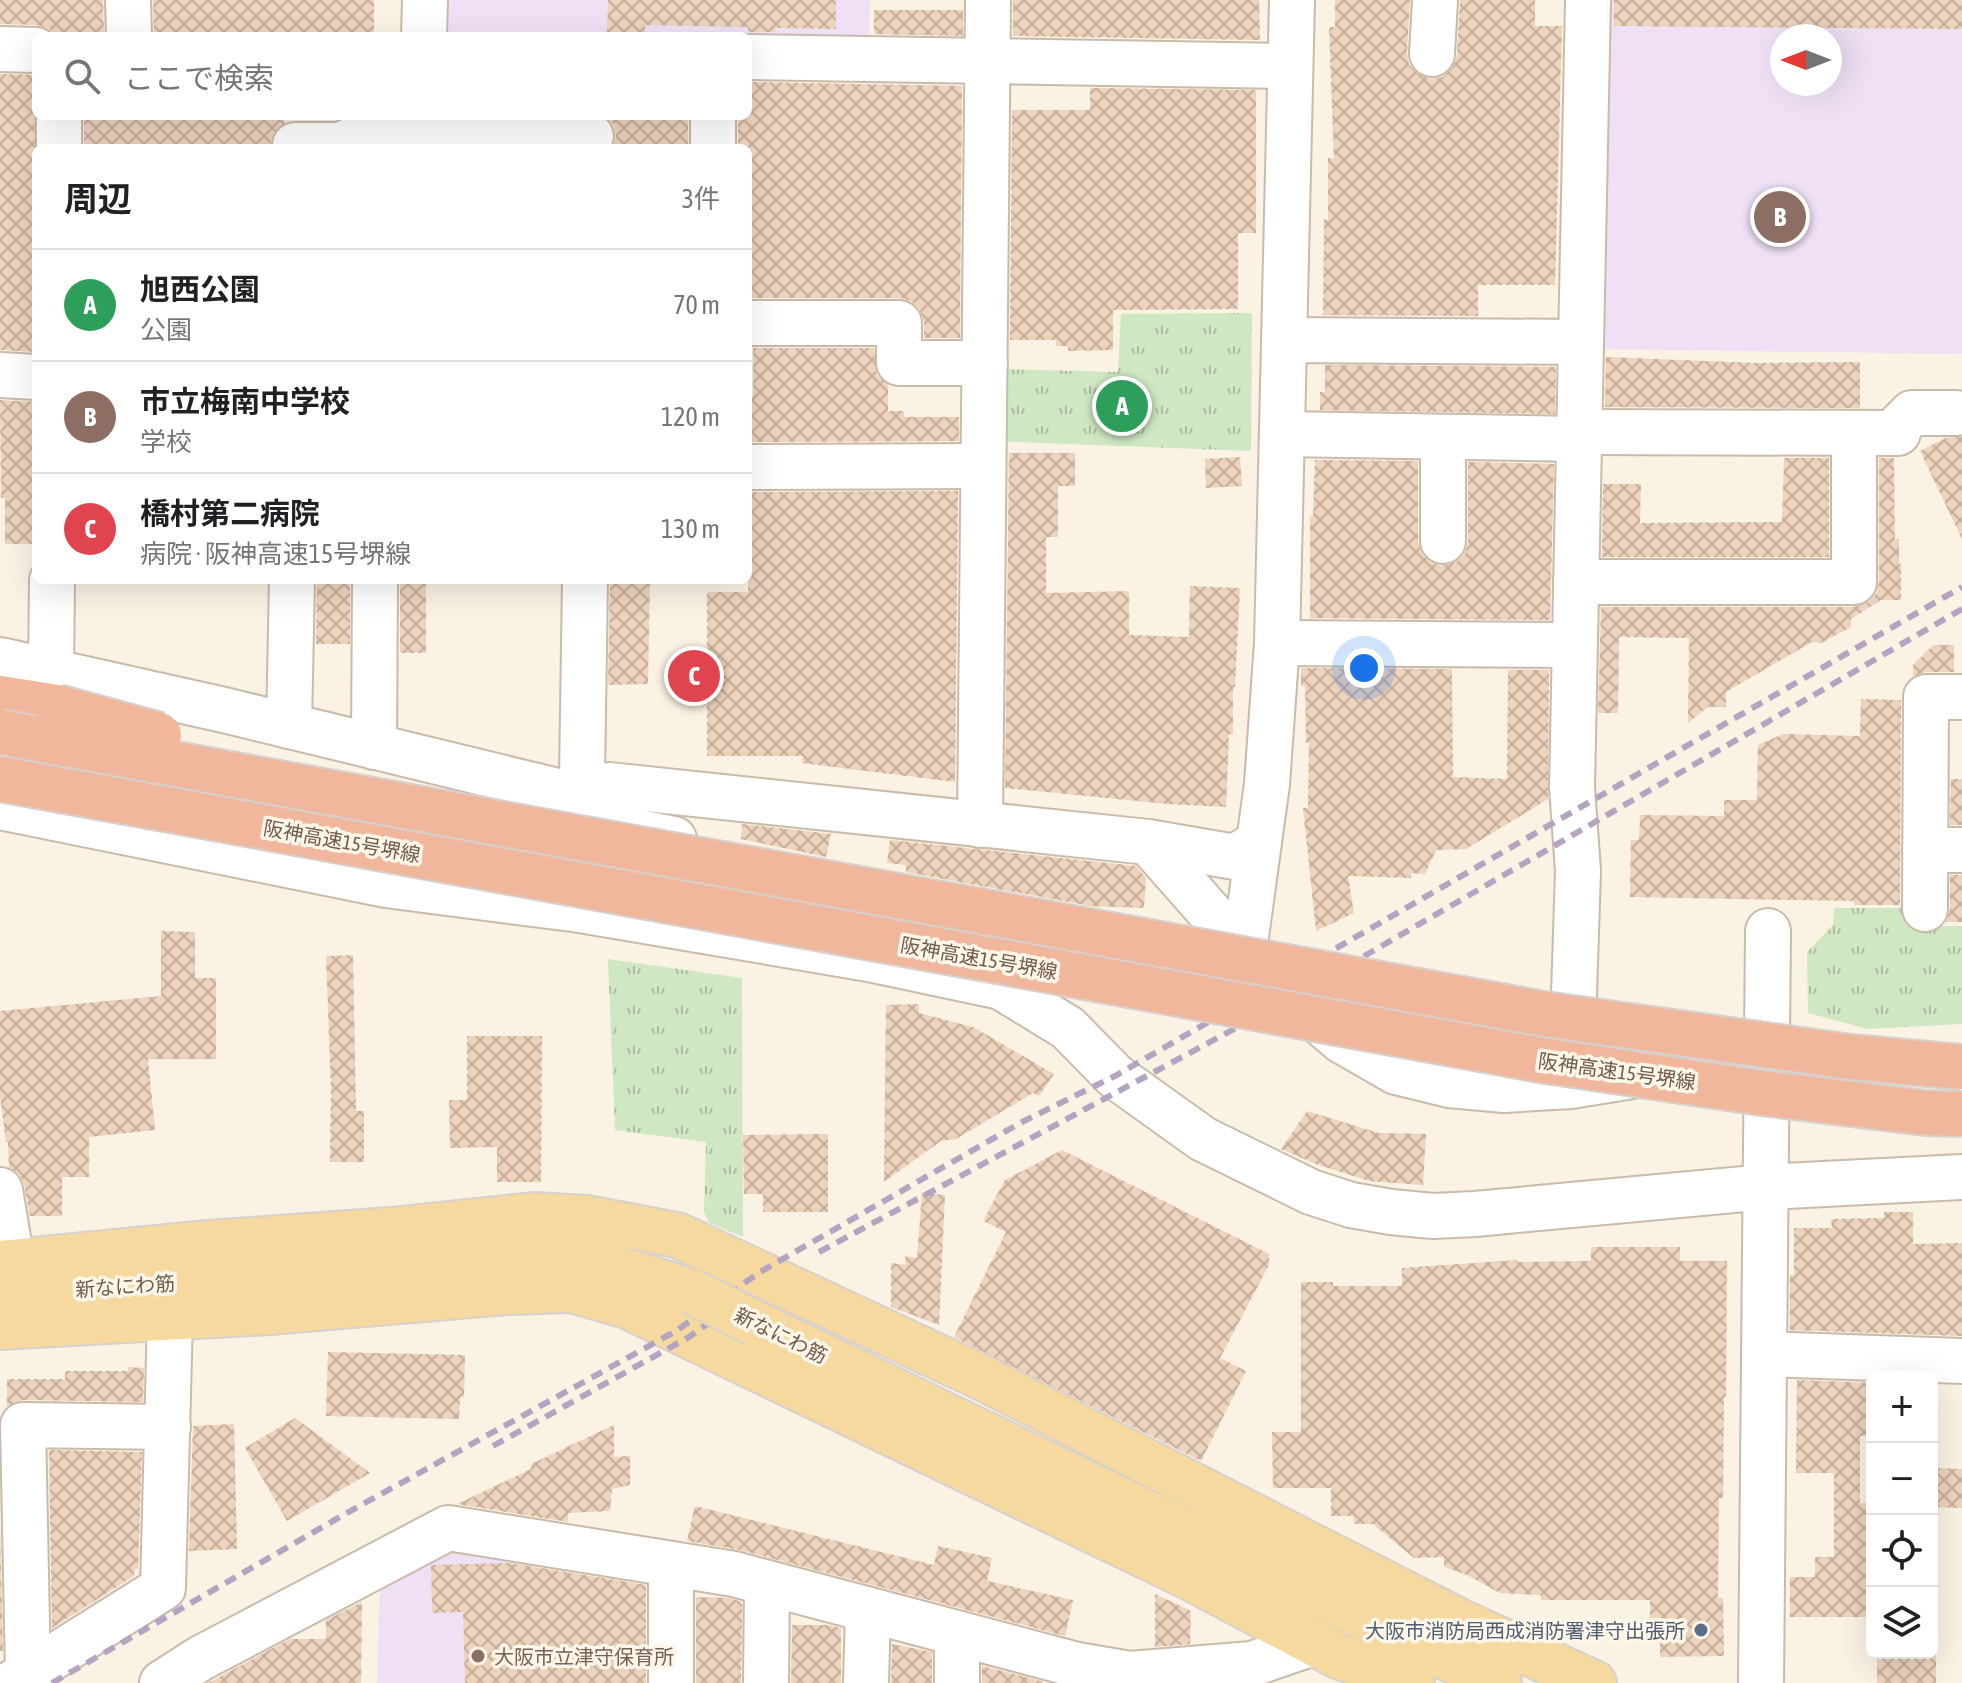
<!DOCTYPE html>
<html lang="ja">
<meta charset="utf-8">
<style>
:root{--surface:#fff;--page:#f2f2f2;--text:#202124;--muted:#757577;--line:#e0e0e0;--accent:#2563eb}
body{margin:0;font-family:"Asap Condensed","Noto Sans JP",sans-serif;background:var(--page);color:var(--text)}
.controls{position:absolute;right:24px;bottom:24px;display:grid;overflow:hidden;border-radius:12px;box-shadow:0 8px 32px #0002}
.controls button{width:72px;height:72px;display:grid;place-items:center;padding:0;border:0;border-bottom:2px solid var(--line);background:var(--surface);color:var(--text);font:40px sans-serif}
.compass{position:absolute;left:1770px;top:24px;width:72px;height:72px;border-radius:50%;background:var(--surface);box-shadow:0 8px 32px #0002;rotate:270deg}
.you{position:absolute;left:1364px;top:668px;width:28px;height:28px;margin:-20px;border:6px solid #fff;border-radius:50%;background:#1a73e8;box-shadow:0 0 0 12px #1a73e833}
.badge{display:grid;place-items:center;width:52px;height:52px;border-radius:50%;background:var(--accent);color:#fff;font-size:26px;font-weight:700}
.pin{position:absolute;translate:-50% -50%;border:4px solid #fff;box-shadow:0 2px 8px #0006}
.list{margin:0;padding:0;list-style:none}
h2{display:flex;justify-content:space-between;align-items:center;height:104px;margin:0;padding:0 32px;font-size:34px}
h2 small{font-size:26px;font-weight:400;color:var(--muted)}
.list li{display:grid;grid-template-columns:52px 1fr auto;gap:24px;align-items:center;box-sizing:border-box;height:112px;padding:0 32px;border-top:2px solid var(--line)}
.list b{display:block;font-size:30px;white-space:nowrap}
.list p{margin:0;font-size:26px;white-space:nowrap;color:var(--muted)}
.list em{font-size:26px;font-style:normal;color:var(--muted)}
.icon{flex:none;width:44px;height:44px;fill:none;stroke:currentColor;stroke-width:2;stroke-linecap:round;stroke-linejoin:round}
.map{position:relative;flex:none;width:1962px;height:1683px;overflow:hidden}
.search{position:absolute;background:var(--surface);box-shadow:0 8px 32px #0002;left:32px;top:32px;width:720px;height:88px;display:flex;align-items:center;gap:20px;box-sizing:border-box;padding:0 28px;border-radius:12px;color:var(--muted);font-size:30px}
.panel{position:absolute;background:var(--surface);box-shadow:0 8px 32px #0002;left:32px;top:144px;width:720px;height:440px;border-radius:12px}
.map>svg:first-child{display:block}
.education{fill:#efe0f6;fill-rule:evenodd}
.grass{fill:url(#grass-tufts)}
.building{fill:url(#building-cross-hatch)}
.lines{fill:none;stroke-linecap:round;stroke-linejoin:round}
.minor-casing{stroke:#cabaaa;stroke-width:48}
.major-casing{stroke:#d7d1cd;stroke-width:48}
.highway-casing{stroke:#d7d1cd;stroke-width:48}
.minor{stroke:#fff;stroke-width:44}
.major{stroke:#f5d99f;stroke-width:44}
.highway{stroke:#f1b79d;stroke-width:44}
.rail{stroke:#b5a3c2;stroke-width:6;stroke-dasharray:12 8;stroke-linecap:butt}
.major-bridge-casing{stroke:#d7d1cd;stroke-width:48;stroke-linecap:butt}
.highway-bridge-casing{stroke:#d7d1cd;stroke-width:48;stroke-linecap:butt}
.major-bridge{stroke:#f5d99f;stroke-width:44}
.highway-bridge{stroke:#f1b79d;stroke-width:44}
.service-dot{fill:#5c6f8a;stroke:#fef6e8;stroke-width:3}
.education-dot{fill:#8d6e63;stroke:#fef6e8;stroke-width:3}
.labels{text-anchor:middle;dominant-baseline:central;stroke-width:7;stroke-linejoin:round;paint-order:stroke}
.street-label{font-size:20px;fill:#705a4b;stroke:#fef6e8}
.service-label{font-size:20px;fill:#4e5e75;stroke:#fef6e8;text-anchor:end}
.education-label{font-size:20px;fill:#785e54;stroke:#fef6e8;text-anchor:start}
</style>
<div class="map">
<svg width="1962" height="1683" viewBox="0 0 1962 1683">
<defs>
<pattern id="grass-tufts" width="24" height="20" patternUnits="userSpaceOnUse" patternTransform="scale(2)"><rect width="24" height="20" fill="#cfe7c2"/><path d="M3 7l-1-3M5 7V3M7 7l1-3M15 17l-1-3M17 17v-4M19 17l1-3" fill="none" stroke="#acbea0"/></pattern>
<pattern id="building-cross-hatch" width="8" height="8" patternUnits="userSpaceOnUse" patternTransform="scale(2)"><rect width="8" height="8" fill="#eed3bc"/><path d="M0 0l8 8M0 8l8-8" fill="none" stroke="#c5ae9b"/></pattern>
</defs>
<rect width="100%" height="100%" fill="#faf2e3"/>
<g class="education">
<polygon points="439,0 870,0 869,45 748,36 439,36"/>
<path d="M1602 0H1962V354L1595 349ZM1782 36H1830V84H1782Z"/>
<polygon points="454,1543 513,1555 513,1683 377,1683 380,1585"/>
</g>
<g class="grass">
<polygon points="1252,313 1251,451 991,441 993,369 1118,372 1121,314"/>
<polygon points="1834,908 1916,908 1916,926 1962,926 1962,1024 1868,1029 1808,1013 1807,952 1833,925"/>
<polygon points="608,959 742,978 743,1237 709,1223 704,1212 706,1142 615,1130"/>
</g>
<g class="building">
<polygon points="0,0 103,0 104,34 55,34 48,28 37,25 0,24"/>
<polygon points="153,0 374,0 374,36 272,32 272,36 154,36"/>
<polygon points="608,0 836,0 836,29 775,28 775,32 748,32 748,27 645,25 645,32 607,32"/>
<polygon points="1013,0 1259,0 1260,40 1013,36"/>
<polygon points="1335,0 1410,0 1407,53 1409,65 1418,74 1430,79 1443,77 1453,67 1457,55 1460,0 1535,0 1535,26 1562,26 1555,285 1478,285 1478,316 1323,315 1324,219 1328,220 1328,158 1334,159 1329,27 1335,27"/>
<polygon points="1614,0 1962,0 1962,29 1614,26"/>
<polygon points="874,10 963,10 963,36 874,34"/>
<polygon points="0,74 36,75 36,352 0,350"/>
<polygon points="748,82 962,86 960,338 924,338 924,322 920,310 911,301 900,298 748,298 748,148 738,148 738,116 748,116"/>
<polygon points="1090,88 1256,90 1256,233 1238,233 1238,309 1113,310 1113,350 1068,351 1068,346 1056,346 1056,340 1010,340 1012,110 1090,110"/>
<polygon points="84,116 285,116 285,123 274,132 270,145 123,144 123,148 84,148"/>
<polygon points="606,116 688,116 688,148 671,148 671,144 613,147 616,137 614,125"/>
<polygon points="753,348 874,348 877,375 888,385 888,411 904,411 904,417 959,417 959,441 748,442 748,396 753,396"/>
<polygon points="1606,357 1755,363 1860,362 1860,408 1605,407"/>
<polygon points="1325,365 1556,367 1555,414 1320,410 1320,392 1325,392"/>
<polygon points="0,400 36,402 36,544 5,544 5,498 1,498"/>
<polygon points="1962,436 1962,539 1920,451 1946,438"/>
<polygon points="1009,453 1075,453 1075,486 1058,486 1058,537 1046,537 1046,593 1129,591 1129,635 1189,637 1190,586 1240,588 1235,687 1233,687 1233,734 1229,734 1226,807 1168,804 1005,788"/>
<polygon points="1240,457 1242,486 1206,488 1205,459"/>
<polygon points="1784,458 1829,458 1829,557 1602,557 1603,484 1641,484 1640,523 1782,522"/>
<polygon points="1879,458 1894,458 1895,539 1899,539 1899,565 1901,563 1901,600 1881,600 1851,619 1851,627 1821,643 1812,642 1726,692 1726,707 1708,707 1688,723 1689,638 1619,637 1618,713 1598,713 1601,607 1854,607 1867,603 1876,594 1879,582"/>
<polygon points="1315,460 1418,461 1418,542 1422,554 1431,563 1442,566 1456,562 1465,553 1468,542 1468,462 1554,464 1550,620 1310,618 1310,516 1313,516"/>
<polygon points="958,491 955,782 802,763 803,756 707,756 707,592 748,592 748,492"/>
<polygon points="317,580 350,580 350,644 316,644"/>
<rect x="400" y="580" width="26" height="73"/>
<polygon points="610,580 650,580 648,684 608,685"/>
<polygon points="1933,645 1954,645 1954,672 1926,672 1913,676 1913,665"/>
<polygon points="1301,668 1452,669 1453,777 1507,779 1508,670 1549,670 1548,799 1466,849 1436,850 1425,874 1411,873 1411,878 1348,876 1354,913 1316,931 1303,808 1308,808 1309,743 1306,743 1305,686 1301,686"/>
<polygon points="1861,699 1901,700 1900,905 1854,905 1854,901 1630,897 1631,840 1639,840 1640,815 1724,816 1724,800 1757,800 1758,745 1783,734 1860,736"/>
<polygon points="1951,779 1962,779 1962,825 1950,825"/>
<polygon points="742,824 831,834 826,857 741,839"/>
<polygon points="890,840 1136,866 1146,878 1144,908 1090,906 906,872 906,865 887,863"/>
<polygon points="1950,875 1962,875 1962,922 1946,922 1950,909"/>
<polygon points="161,931 195,932 195,978 216,978 216,1059 148,1059 155,1130 89,1137 89,1177 62,1177 62,1216 30,1216 24,1185 20,1175 9,1167 8,1142 6,1142 0,1096 0,1011 161,996"/>
<polygon points="353,955 356,1111 364,1111 364,1162 330,1162 331,1089 326,956"/>
<polygon points="919,1004 919,1013 973,1027 1054,1074 1039,1096 1033,1093 956,1139 941,1141 884,1182 886,1005"/>
<polygon points="467,1036 542,1036 541,1182 497,1182 497,1147 450,1148 449,1100 467,1100"/>
<polygon points="1307,1111 1379,1133 1426,1134 1423,1185 1369,1181 1316,1164 1281,1149"/>
<polygon points="828,1134 828,1212 763,1212 763,1194 744,1194 743,1135"/>
<polygon points="1062,1150 1269,1254 1269,1265 1220,1358 1246,1371 1201,1461 954,1337 1006,1232 983,1221 1005,1180"/>
<polygon points="922,1193 945,1195 939,1325 891,1307 891,1263 906,1265 905,1256 917,1258"/>
<polygon points="1884,1212 1913,1212 1913,1244 1962,1243 1962,1336 1790,1330 1790,1275 1794,1275 1794,1228 1832,1228 1831,1219 1884,1218"/>
<polygon points="1591,1247 1680,1247 1680,1261 1727,1261 1726,1397 1724,1397 1723,1498 1719,1498 1718,1598 1723,1598 1724,1656 1660,1657 1660,1618 1650,1618 1650,1600 1541,1600 1541,1595 1500,1593 1467,1575 1444,1567 1444,1557 1414,1558 1373,1524 1354,1524 1353,1516 1331,1516 1331,1488 1273,1488 1272,1432 1301,1432 1301,1282 1333,1282 1333,1286 1402,1286 1402,1268 1517,1260 1517,1262 1591,1261"/>
<polygon points="328,1352 465,1355 464,1397 460,1397 459,1419 326,1416"/>
<polygon points="128,1367 144,1368 143,1402 23,1400 7,1406 7,1379 65,1379 65,1371 128,1371"/>
<polygon points="1797,1380 1872,1383 1872,1436 1860,1436 1860,1503 1872,1503 1872,1567 1868,1567 1868,1617 1790,1617 1790,1577 1815,1577 1815,1557 1834,1557 1834,1473 1796,1473"/>
<polygon points="295,1418 370,1473 287,1521 245,1448"/>
<polygon points="234,1424 237,1549 189,1551 193,1426"/>
<polygon points="614,1425 614,1457 630,1456 630,1485 612,1489 610,1511 568,1513 568,1522 457,1504 531,1469 531,1464"/>
<polygon points="49,1450 142,1452 138,1569 135,1569 134,1576 52,1628"/>
<polygon points="1932,1468 1962,1469 1962,1508 1932,1507"/>
<polygon points="695,1506 934,1565 938,1546 992,1558 987,1581 1073,1600 1065,1636 740,1550 687,1541"/>
<polygon points="0,1524 3,1651 0,1651"/>
<polygon points="510,1563 646,1585 646,1683 465,1683 463,1612 432,1613 431,1565"/>
<polygon points="1155,1594 1191,1611 1190,1644 1155,1647"/>
<polygon points="696,1597 729,1598 739,1601 742,1605 741,1683 696,1683"/>
<polygon points="362,1602 361,1683 208,1683 290,1639 326,1639 326,1620"/>
<polygon points="792,1625 828,1625 841,1628 841,1683 791,1683"/>
<polygon points="892,1644 932,1652 932,1683 891,1683"/>
<rect x="1877" y="1653" width="59" height="30"/>
<polygon points="982,1666 1041,1681 1043,1683 982,1683"/>
</g>
<g class="lines">
<g class="minor-casing">
<g id="minor">
<polyline points="128,0 129,36"/>
<polyline points="424,36 425,0"/>
<polyline points="0,49 36,50"/>
<polyline points="1432,54 1435,0"/>
<polyline points="748,57 1290,66"/>
<polyline points="59,116 59,148"/>
<polyline points="713,116 713,148"/>
<polyline points="295,145 340,145 377,129 533,127 533,133 591,136"/>
<polyline points="748,323 899,323 899,363 985,363"/>
<polyline points="1284,340 1580,342"/>
<polyline points="0,375 36,377"/>
<polyline points="1579,432 1898,433 1898,427 1912,413 1956,413"/>
<polyline points="1282,434 1579,439"/>
<polyline points="748,467 983,466"/>
<polyline points="1443,541 1443,437"/>
<polyline points="1576,582 1854,582 1854,433"/>
<polyline points="1277,643 1575,645"/>
<polyline points="0,660 224,710 582,797 629,830 674,839"/>
<polyline points="51,671 52,580"/>
<polyline points="289,726 292,580"/>
<polyline points="374,747 375,580"/>
<polyline points="582,797 609,785 1148,842 1235,857 1259,842"/>
<polyline points="0,807 386,885 580,910 869,959 1001,987 1068,1028 1115,1076 1203,1139 1311,1192 1351,1205 1391,1212 1433,1216 1475,1214 1766,1187 1962,1177"/>
<polyline points="980,825 988,0"/>
<polyline points="1148,842 1244,951 1282,990 1342,1041 1396,1072 1449,1085 1504,1090 1571,1086 1780,1052"/>
<polyline points="1925,850 1962,850"/>
<polyline points="1925,909 1926,697 1962,697"/>
<polyline points="580,910 585,580"/>
<polyline points="1244,951 1267,784 1277,643 1292,0"/>
<polyline points="1572,1057 1578,871 1572,787 1588,0"/>
<polyline points="0,1190 9,1244 15,1262"/>
<polyline points="1765,1354 1962,1361"/>
<polyline points="671,1564 671,1683"/>
<polyline points="957,1634 957,1683"/>
<polyline points="28,1673 23,1425 168,1427"/>
<polyline points="12,1683 163,1588 170,1317"/>
<polyline points="162,1683 201,1658 448,1528 734,1574 1077,1665 1130,1674 1252,1664 1313,1643"/>
<polyline points="766,1683 767,1583"/>
<polyline points="866,1683 868,1610"/>
<polyline points="1761,1683 1768,931"/>
</g>
</g>
<g class="major-casing">
<g id="major">
<polyline points="0,1263 209,1243 391,1230 534,1215 587,1218 677,1235 981,1377 1459,1621 1594,1683"/>
<polyline points="0,1295 545,1258 590,1260 693,1292"/>
<polyline points="757,1324 1499,1683"/>
<polyline points="0,1327 270,1312 506,1292 571,1290 627,1306 1191,1578 1338,1656 1412,1683"/>
</g>
</g>
<g class="highway-casing">
<polyline id="highway" points="0,698 57,707"/>
</g>
<use href="#minor" class="minor"/>
<use href="#major" class="major"/>
<use href="#highway" class="highway"/>
<g class="rail">
<polyline points="819,1252 1292,998 1962,609"/>
<polyline points="493,1446 689,1337 747,1295"/>
<polyline points="52,1683 345,1514 676,1331 760,1272 1022,1122 1115,1076 1962,587"/>
</g>
<g class="major-bridge-casing">
<polyline id="major-bridge" points="693,1292 757,1324"/>
</g>
<g class="highway-bridge-casing">
<g id="highway-bridge">
<polyline points="57,707 159,735"/>
<polyline points="0,732 1544,1014 1851,1057 1962,1067"/>
<polyline points="0,779 1540,1060 1762,1093 1926,1113 1962,1114"/>
</g>
</g>
<use href="#major-bridge" class="major-bridge"/>
<use href="#highway-bridge" class="highway-bridge"/>
</g>
<circle class="service-dot" cx="1701" cy="1630" r="8"/>
<circle class="education-dot" cx="478" cy="1656" r="8"/>
<g class="labels">
<g class="street-label">
<text transform="translate(342 841) rotate(10)">阪神高速15号堺線</text>
<text transform="translate(979 958) rotate(10)">阪神高速15号堺線</text>
<text transform="translate(1617 1071) rotate(8)">阪神高速15号堺線</text>
<text transform="translate(125 1286) rotate(-4)">新なにわ筋</text>
<text transform="translate(781 1335) rotate(26)">新なにわ筋</text>
</g>
<g class="service-label">
<text x="1685" y="1630">大阪市消防局西成消防署津守出張所</text>
</g>
<g class="education-label">
<text x="494" y="1656">大阪市立津守保育所</text>
</g>
</g>
</svg>
<div class="controls">
<button>+</button>
<button>−</button>
<button><svg class="icon" aria-label="locate" viewBox="0 0 24 24"><circle cx="12" cy="12" r="6"/><path d="M12 2v4M12 18v4M2 12h4M18 12h4"/></svg></button>
<button><svg class="icon" aria-label="layers" viewBox="0 0 24 24"><path d="M12 4l9 5-9 5-9-5zM3 14l9 5 9-5"/></svg></button>
</div>
<svg class="compass" viewBox="-18 -18 36 36"><path d="M0-13l5 13h-10z" fill="#e53935"/><path d="M0 13l5-13h-10z" fill="#757577"/></svg>
<div class="you"></div>
<div class="pin badge" style="left:1122px;top:406px;background:#2e9e5b">A</div>
<div class="pin badge" style="left:1780px;top:217px;background:#8d6e63">B</div>
<div class="pin badge" style="left:694px;top:676px;background:#e0444e">C</div>
<div class="search"><svg class="icon" aria-label="search" viewBox="0 0 24 24"><circle cx="10" cy="10" r="6"/><path d="M15 15l6 6"/></svg>ここで検索</div>
<section class="panel">
<h2>周辺<small>3件</small></h2>
<ul class="list">
<li><span class="badge" style="background:#2e9e5b">A</span><div><b>旭西公園</b><p>公園</p></div><em>70 m</em></li>
<li><span class="badge" style="background:#8d6e63">B</span><div><b>市立梅南中学校</b><p>学校</p></div><em>120 m</em></li>
<li><span class="badge" style="background:#e0444e">C</span><div><b>橋村第二病院</b><p>病院 · 阪神高速15号堺線</p></div><em>130 m</em></li>
</ul>
</section>
</div>
